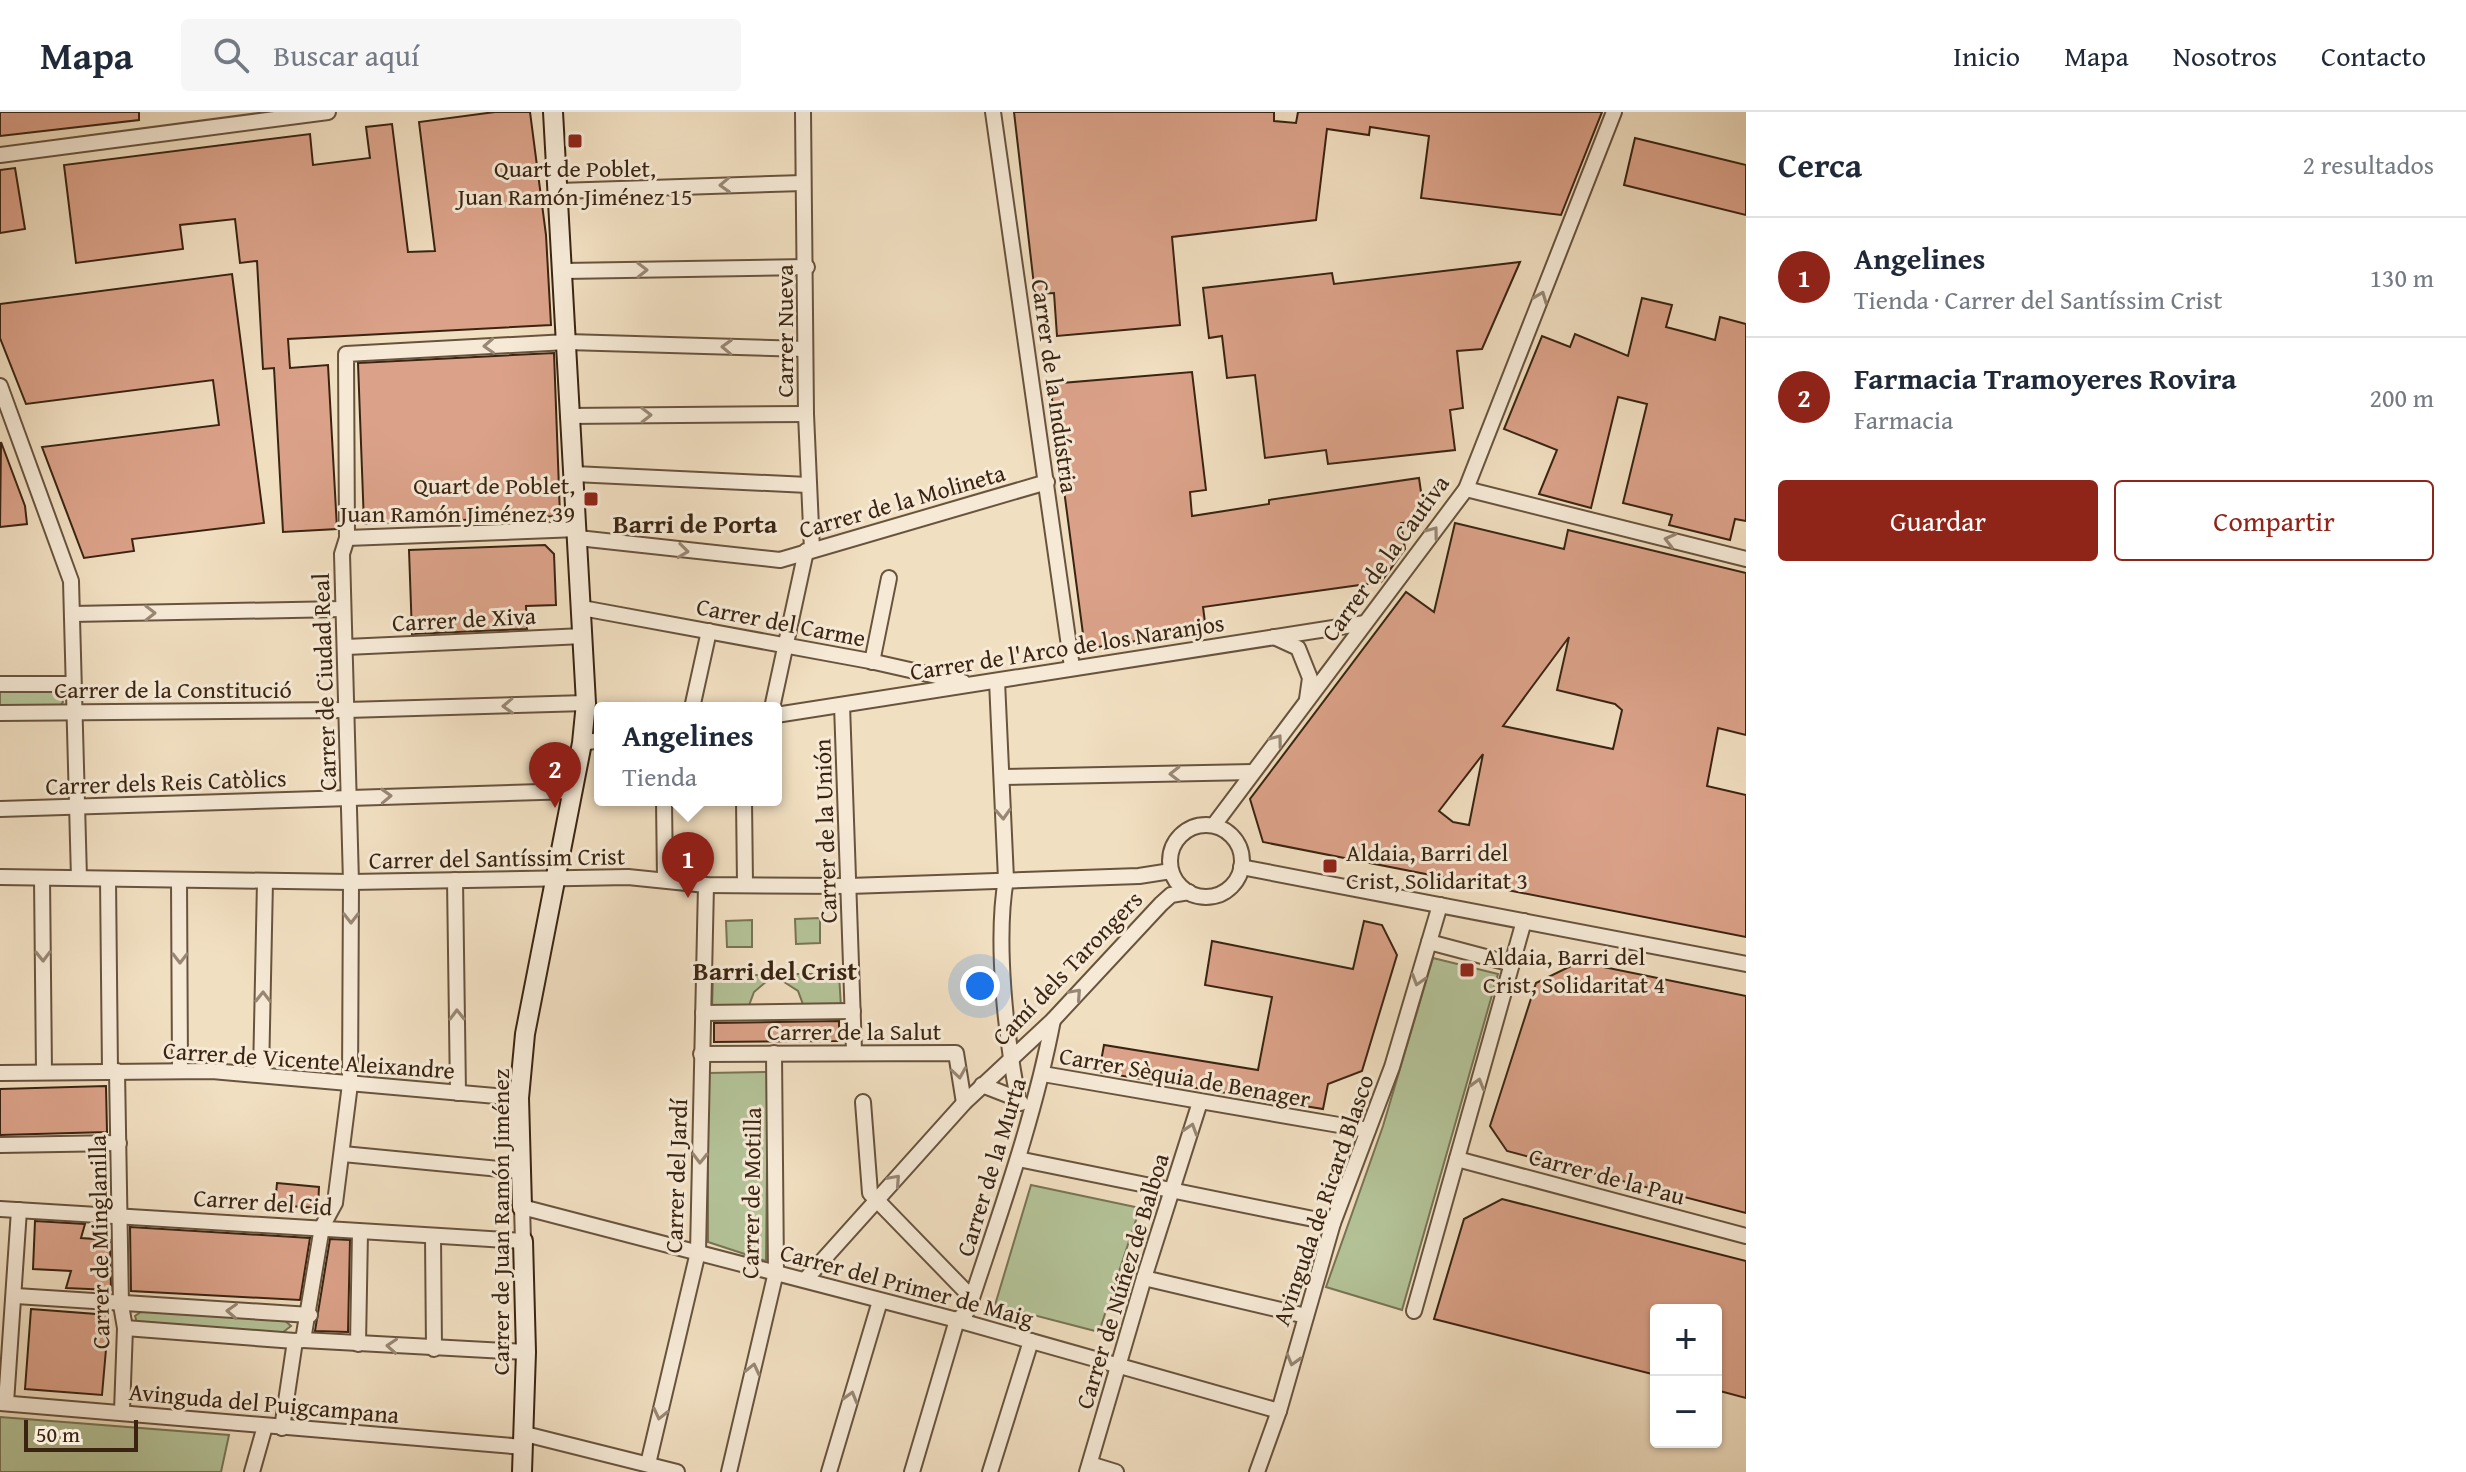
<!DOCTYPE html>
<html lang="es">
<meta charset="utf-8">
<style>
:root{--surface:#fff;--page:#f6f6f7;--text:#1f2937;--muted:#747a83;--line:#e0e1e3;--accent:#8f2418}
body{margin:0;font-family:"Gentium Book Plus",serif;background:var(--page);color:var(--text)}
.controls{position:absolute;right:24px;bottom:24px;display:grid;overflow:hidden;border-radius:8px;box-shadow:0 2px 6px #0004}
.controls button{width:72px;height:72px;display:grid;place-items:center;padding:0;border:0;border-bottom:2px solid var(--line);background:var(--surface);color:var(--text);font:40px sans-serif}
.scale{position:absolute;left:24px;bottom:20px;width:114px;box-sizing:border-box;padding-left:8px;border:4px solid #3a2411;border-top:0;font-size:22px;line-height:28px;white-space:nowrap;color:#3a2411;-webkit-text-stroke:6px #f6ead7;paint-order:stroke}
.you{position:absolute;left:980px;top:874px;width:28px;height:28px;margin:-20px;border:6px solid #fff;border-radius:50%;background:#1a73e8;box-shadow:0 0 0 12px #1a73e833}
.badge{display:grid;place-items:center;width:52px;height:52px;border-radius:50%;background:var(--accent);color:#fff;font-size:26px;font-weight:700}
.pin{position:absolute;translate:-50% -66px;filter:drop-shadow(0 2px 4px #0008)}
.pin::after{content:'';position:absolute;top:42px;width:28px;height:24px;background:inherit;clip-path:polygon(0 0,100% 0,50% 100%)}
.popup{position:absolute;left:594px;top:590px;width:188px;height:104px;box-sizing:border-box;display:grid;place-content:center;border-radius:8px;background:var(--surface);filter:drop-shadow(0 2px 6px #0005);font-size:26px;white-space:nowrap;color:var(--muted)}
.popup b{font-size:30px;color:var(--text)}
.popup::after{content:'';position:absolute;left:50%;top:100%;margin-left:-16px;border:16px solid transparent;border-top-color:var(--surface)}
.list{margin:0;padding:0;list-style:none}
h2{display:flex;justify-content:space-between;align-items:center;height:104px;margin:0;padding:0 32px;font-size:34px}
h2 small{font-size:26px;font-weight:400;color:var(--muted)}
.list li{display:grid;grid-template-columns:52px 1fr auto;gap:24px;align-items:center;box-sizing:border-box;height:120px;padding:0 32px;border-top:2px solid var(--line)}
.list b{display:block;font-size:30px;white-space:nowrap}
.list p{margin:0;font-size:26px;white-space:nowrap;color:var(--muted)}
.list em{font-size:26px;font-style:normal;color:var(--muted)}
.actions{display:flex;gap:16px;padding:24px 32px}
.actions a{flex:1;padding:18px 0;border:2px solid var(--accent);border-radius:8px;text-align:center;font-size:28px;color:var(--accent)}
.actions .main{background:var(--accent);color:#fff}
.icon{flex:none;width:44px;height:44px;fill:none;stroke:currentColor;stroke-width:2;stroke-linecap:round;stroke-linejoin:round}
.map{position:relative;flex:none;width:1746px;height:1360px;overflow:hidden}
header{display:flex;align-items:center;gap:48px;box-sizing:border-box;height:112px;padding:0 40px;background:var(--surface);border-bottom:2px solid var(--line)}
header strong{font-size:38px}
nav{display:flex;gap:44px;margin-inline-start:auto;font-size:28px}
.search{width:560px;height:72px;background:var(--page);display:flex;align-items:center;gap:20px;box-sizing:border-box;padding:0 28px;border-radius:8px;color:var(--muted);font-size:30px}
main{display:flex}
aside{flex:1;background:var(--surface)}
.map>svg:first-child{display:block}
.green{fill:#b4c398;stroke:#777454;stroke-width:2}
.building{fill:#dba289;stroke:#3a2411;stroke-width:2;fill-rule:evenodd}
.lines{fill:none;stroke-linecap:round;stroke-linejoin:round}
.street-casing{stroke:#68533d;stroke-width:18}
.secondary-casing{stroke:#3a2411;stroke-width:22}
.street{stroke:#f6ead7;stroke-width:14}
.secondary{stroke:#f6ead7;stroke-width:18}
.oneway{stroke:#988774}
.poi-dot{fill:#8f2418;stroke:#f6ead7;stroke-width:3}
.labels{text-anchor:middle;dominant-baseline:central;stroke-width:6;stroke-linejoin:round;paint-order:stroke}
.poi-label{font-size:24px;fill:#3a2411;stroke:#f6ead7;text-anchor:start}
.street-label{font-size:24px;fill:#3a2411;stroke:#f6ead7}
.neighbourhood-label{font-size:26px;font-weight:bold;fill:#3a2411;stroke:#f6ead7}
</style>
<header>
<strong>Mapa</strong>
<div class="search"><svg class="icon" aria-label="search" viewBox="0 0 24 24"><circle cx="10" cy="10" r="6"/><path d="M15 15l6 6"/></svg>Buscar aquí</div>
<nav><a>Inicio</a><a>Mapa</a><a>Nosotros</a><a>Contacto</a></nav>
</header>
<main>
<div class="map">
<svg width="1746" height="1360" viewBox="0 0 1746 1360">
<rect width="100%" height="100%" fill="#f1dfc1"/>
<filter id="stains"><feTurbulence type="fractalNoise" baseFrequency=".0025" numOctaves="4"/><feColorMatrix values="0 0 0 0 .2 0 0 0 0 .09 0 0 0 0 .02 0 0 0 .5 -.17"/></filter>
<radialGradient id="worn" r=".72"><stop offset=".6" stop-color="#630" stop-opacity="0"/><stop offset="1" stop-color="#630" stop-opacity=".3"/></radialGradient>
<g class="green">
<polygon points="0,576 58,576 63,590 60,594 0,597"/>
<polygon points="820,806 820,831 796,832 795,807"/>
<polygon points="752,808 752,835 727,835 726,809"/>
<polygon points="1433,846 1498,862 1402,1198 1326,1175 1383,1014"/>
<polygon points="781,862 839,862 841,895 804,895 798,879 781,868"/>
<polygon points="713,863 768,863 767,869 754,880 748,896 712,896"/>
<polygon points="768,960 766,1149 708,1130 708,961"/>
<polygon points="1031,1073 1140,1096 1099,1220 995,1193"/>
<polygon points="144,1198 283,1207 291,1214 282,1221 142,1213 137,1211 135,1204"/>
<polygon points="0,1305 229,1323 221,1360 0,1360"/>
</g>
<g class="building">
<polygon points="0,0 139,0 139,8 0,24"/>
<polygon points="495,0 530,0 546,123 551,213 288,227 290,256 328,253 337,417 283,420 274,256 263,257 257,149 240,151 235,107 180,113 183,137 76,151 64,53 310,22 313,53 370,46 366,15 392,12 408,140 435,139 419,10"/>
<polygon points="1014,0 1274,0 1274,9 1296,11 1298,0 1602,0 1561,103 1421,86 1429,24 1370,15 1369,23 1327,17 1316,108 1172,125 1180,213 1057,224 1054,181 1035,182"/>
<polygon points="1635,26 1746,53 1746,103 1624,73"/>
<polygon points="15,56 25,117 0,121 0,58"/>
<polygon points="1520,150 1482,237 1457,239 1463,296 1450,298 1455,338 1328,352 1326,338 1265,346 1255,263 1227,266 1222,224 1209,226 1203,176 1332,161 1334,172"/>
<polygon points="232,162 264,411 132,427 134,439 84,446 42,335 219,313 213,268 26,292 0,226 0,192"/>
<polygon points="1642,186 1672,193 1666,215 1693,222 1715,228 1720,205 1746,212 1746,409 1735,407 1730,428 1669,413 1672,403 1623,391 1647,292 1618,285 1591,396 1539,382 1557,338 1504,317 1542,224 1570,235 1575,222 1628,244"/>
<polygon points="554,241 560,404 364,412 358,251"/>
<polygon points="1192,260 1206,378 1190,380 1192,404 1269,392 1269,388 1419,366 1425,408 1401,411 1405,437 1381,470 1203,495 1206,518 1085,537 1050,272"/>
<polygon points="1,330 25,394 27,412 0,415"/>
<path d="M1455 411 1564 437 1568 418 1746 461V623L1718 616 1707 674 1746 683V825L1263 730 1250 687 1406 480 1434 500ZM1569 525 1557 578 1615 592 1622 598 1613 637 1503 614ZM1483 642 1469 713 1453 710 1439 699Z"/>
<polygon points="545,433 554,442 556,493 526,494 527,517 412,522 409,438"/>
<polygon points="1364,809 1382,813 1397,843 1362,959 1328,972 1323,997 1099,960 1104,933 1258,958 1272,885 1205,873 1212,829 1353,857"/>
<polygon points="1579,850 1746,884 1746,1101 1507,1039 1490,1014 1536,871"/>
<polygon points="839,909 839,929 714,930 714,911"/>
<polygon points="106,974 107,1020 0,1023 0,977"/>
<polygon points="277,1071 319,1075 318,1096 275,1093"/>
<polygon points="1502,1087 1746,1149 1746,1286 1716,1278 1716,1198 1656,1198 1656,1263 1434,1207 1464,1107"/>
<polygon points="35,1109 85,1112 81,1126 110,1128 111,1178 66,1176 71,1159 33,1157"/>
<polygon points="130,1115 310,1126 300,1188 131,1179"/>
<polygon points="330,1127 350,1128 348,1220 315,1219"/>
<polygon points="31,1197 109,1203 102,1283 25,1277"/>
</g>
<g class="lines">
<g class="street-casing">
<g id="street">
<polyline points="803,0 806,302 812,438"/>
<polyline points="993,0 1072,555"/>
<polyline points="0,43 328,0"/>
<polyline points="559,79 803,71"/>
<polyline points="564,159 807,155"/>
<polyline points="0,274 71,469 79,766"/>
<polyline points="568,304 806,302"/>
<polyline points="574,362 808,373"/>
<polyline points="1466,377 1746,447"/>
<polyline points="347,426 578,417"/>
<polyline points="578,426 780,448 1047,370"/>
<polyline points="582,496 870,549 963,570"/>
<polyline points="72,502 343,497"/>
<polyline points="1274,525 1298,536 1310,566 1307,587"/>
<polyline points="346,535 583,524"/>
<polyline points="872,550 889,466"/>
<path d="M997 569 1006 767C995 829 1006 925 1018 987"/>
<polyline points="0,572 72,572"/>
<polyline points="842,593 854,939"/>
<polyline points="692,596 709,519"/>
<polyline points="772,596 806,439"/>
<polyline points="0,601 347,598 586,591"/>
<polyline points="776,603 1365,511"/>
<polyline points="582,631 600,628"/>
<polyline points="1002,665 1253,660"/>
<polyline points="664,688 665,767"/>
<polyline points="744,688 745,772"/>
<polyline points="0,697 573,679"/>
<polyline points="1214,713 1466,377 1614,0"/>
<circle cx="1206" cy="749" r="36"/>
<polyline points="1241,755 1746,852"/>
<polyline points="0,765 351,770 628,765 706,773 849,774 1139,764 1171,759"/>
<polyline points="42,766 44,960"/>
<polyline points="108,767 110,959"/>
<polyline points="179,768 180,957"/>
<polyline points="455,768 458,981"/>
<polyline points="1429,830 1512,852"/>
<polyline points="703,901 853,899"/>
<polyline points="701,942 956,941 964,991"/>
<polyline points="117,959 121,1193 125,1216 122,1299"/>
<polyline points="0,961 212,959 519,986"/>
<polyline points="1043,962 1368,1018"/>
<polyline points="261,963 265,769"/>
<polyline points="982,973 1018,987 1021,991"/>
<polyline points="863,990 870,1081 972,1186"/>
<polyline points="0,1033 119,1031"/>
<polyline points="343,1042 520,1059"/>
<polyline points="1018,1047 1333,1111"/>
<polyline points="1457,1047 1746,1124"/>
<polyline points="0,1097 523,1129 522,1095 957,1208 1279,1299"/>
<polyline points="433,1124 434,1237"/>
<polyline points="1144,1166 1306,1204"/>
<polyline points="805,1168 964,991 1053,908 1161,792 1171,783 1189,780"/>
<polyline points="16,1184 310,1203"/>
<polyline points="1414,1199 1524,809"/>
<polyline points="125,1216 295,1229"/>
<polyline points="303,1228 526,1240"/>
<polyline points="358,1232 360,1120"/>
<polyline points="0,1291 524,1335"/>
<polyline points="6,1291 19,1098"/>
<polyline points="282,1316 295,1229 303,1228 322,1115 335,1091 350,972 351,770 342,442 347,426 346,242 567,230 805,237"/>
<polyline points="525,1322 677,1360"/>
<polyline points="648,1352 698,1140 706,773"/>
<polyline points="1090,1352 1116,1360"/>
<polyline points="252,1360 265,1314"/>
<polyline points="729,1360 776,1160 774,941"/>
<polyline points="829,1360 880,1189"/>
<path d="M912 1360 957 1208 966 1201 972 1186C1002 1095 1035 1003 1053 908"/>
<polyline points="990,1360 1031,1229"/>
<polyline points="1087,1360 1144,1166 1200,990"/>
<polyline points="1257,1360 1279,1299 1333,1111 1392,955 1440,793"/>
</g>
</g>
<g class="secondary-casing">
<g id="secondary">
<polyline points="522,1095 519,986 525,922 582,631 586,591 553,0"/>
<polyline points="522,1360 526,1240 523,1129"/>
</g>
</g>
<use href="#street" class="street"/>
<use href="#secondary" class="secondary"/>
</g>
<defs><path id="oneway-chevron" d="M-2-3.5L2.5 0L-2 3.5" fill="none" stroke-width="1.6" stroke-linecap="round" stroke-linejoin="round" transform="scale(2)"/></defs>
<g class="oneway">
<use href="#oneway-chevron" transform="translate(725 73) rotate(178)"/>
<use href="#oneway-chevron" transform="translate(642 158) rotate(-1)"/>
<use href="#oneway-chevron" transform="translate(1541 185) rotate(-69)"/>
<use href="#oneway-chevron" transform="translate(489 234) rotate(177)"/>
<use href="#oneway-chevron" transform="translate(727 235) rotate(-178)"/>
<use href="#oneway-chevron" transform="translate(646 303) rotate(-1)"/>
<use href="#oneway-chevron" transform="translate(1433 420) rotate(-53)"/>
<use href="#oneway-chevron" transform="translate(1670 428) rotate(-166)"/>
<use href="#oneway-chevron" transform="translate(683 439) rotate(7)"/>
<use href="#oneway-chevron" transform="translate(150 501) rotate(-1)"/>
<use href="#oneway-chevron" transform="translate(508 594) rotate(178)"/>
<use href="#oneway-chevron" transform="translate(1277 628) rotate(-53)"/>
<use href="#oneway-chevron" transform="translate(1175 662) rotate(179)"/>
<use href="#oneway-chevron" transform="translate(386 684) rotate(-2)"/>
<use href="#oneway-chevron" transform="translate(1003 702) rotate(87)"/>
<use href="#oneway-chevron" transform="translate(351 806) rotate(90)"/>
<use href="#oneway-chevron" transform="translate(43 844) rotate(89)"/>
<use href="#oneway-chevron" transform="translate(180 846) rotate(90)"/>
<use href="#oneway-chevron" transform="translate(1418 868) rotate(107)"/>
<use href="#oneway-chevron" transform="translate(1076 882) rotate(-48)"/>
<use href="#oneway-chevron" transform="translate(263 885) rotate(-89)"/>
<use href="#oneway-chevron" transform="translate(457 903) rotate(-91)"/>
<use href="#oneway-chevron" transform="translate(959 961) rotate(81)"/>
<use href="#oneway-chevron" transform="translate(1478 972) rotate(-74)"/>
<use href="#oneway-chevron" transform="translate(1191 1017) rotate(-72)"/>
<use href="#oneway-chevron" transform="translate(700 1046) rotate(91)"/>
<use href="#oneway-chevron" transform="translate(895 1068) rotate(-48)"/>
<use href="#oneway-chevron" transform="translate(232 1199) rotate(-177)"/>
<use href="#oneway-chevron" transform="translate(392 1234) rotate(-176)"/>
<use href="#oneway-chevron" transform="translate(1293 1248) rotate(106)"/>
<use href="#oneway-chevron" transform="translate(753 1257) rotate(-77)"/>
<use href="#oneway-chevron" transform="translate(851 1285) rotate(-74)"/>
<use href="#oneway-chevron" transform="translate(660 1302) rotate(103)"/>
</g>
<g class="poi-dot">
<rect x="567" y="21" width="16" height="16" rx="4"/>
<rect x="583" y="379" width="16" height="16" rx="4"/>
<rect x="1322" y="746" width="16" height="16" rx="4"/>
<rect x="1459" y="850" width="16" height="16" rx="4"/>
</g>
<g class="labels">
<g class="poi-label">
<text x="575" y="56" text-anchor="middle">Quart de Poblet,<tspan x="575" dy="28">Juan Ramón Jiménez 15</tspan></text>
<text x="575" y="373" text-anchor="end">Quart de Poblet,<tspan x="575" dy="28">Juan Ramón Jiménez 39</tspan></text>
<text x="1346" y="740">Aldaia, Barri del<tspan x="1346" dy="28">Crist, Solidaritat 3</tspan></text>
<text x="1483" y="844">Aldaia, Barri del<tspan x="1483" dy="28">Crist, Solidaritat 4</tspan></text>
</g>
<g class="street-label">
<text transform="translate(784 219) rotate(-90)">Carrer Nueva</text>
<text transform="translate(1055 274) rotate(82)">Carrer de la Indústria</text>
<text transform="translate(902 389) rotate(-16)">Carrer de la Molineta</text>
<text transform="translate(1385 446) rotate(-54)">Carrer de la Cautiva</text>
<text transform="translate(464 507) rotate(-3)">Carrer de Xiva</text>
<text transform="translate(781 510) rotate(11)">Carrer del Carme</text>
<text transform="translate(1067 535) rotate(-9)">Carrer de l'Arco de los Naranjos</text>
<text transform="translate(324 570) rotate(-92)">Carrer de Ciudad Real</text>
<text x="173" y="577">Carrer de la Constitució</text>
<text transform="translate(166 670) rotate(-2)">Carrer dels Reis Catòlics</text>
<text transform="translate(825 719) rotate(-92)">Carrer de la Unión</text>
<text transform="translate(497 746) rotate(-1)">Carrer del Santíssim Crist</text>
<text transform="translate(1067 856) rotate(-46)">Camí dels Tarongers</text>
<text x="854" y="919">Carrer de la Salut</text>
<text transform="translate(309 948) rotate(4)">Carrer de Vicente Aleixandre</text>
<text transform="translate(1185 965) rotate(10)">Carrer Sèquia de Benager</text>
<text transform="translate(991 1055) rotate(-73)">Carrer de la Murta</text>
<text transform="translate(676 1064) rotate(-88)">Carrer del Jardí</text>
<text transform="translate(1607 1064) rotate(15)">Carrer de la Pau</text>
<text transform="translate(751 1081) rotate(-89)">Carrer de Motilla</text>
<text transform="translate(1323 1088) rotate(-71)">Avinguda de Ricard Blasco</text>
<text transform="translate(263 1090) rotate(4)">Carrer del Cid</text>
<text transform="translate(500 1110) rotate(-90)">Carrer de Juan Ramón Jiménez</text>
<text transform="translate(99 1130) rotate(-91)">Carrer de Minglanilla</text>
<text transform="translate(1122 1169) rotate(-73)">Carrer de Núñez de Balboa</text>
<text transform="translate(907 1173) rotate(15)">Carrer del Primer de Maig</text>
<text transform="translate(264 1291) rotate(5)">Avinguda del Puigcampana</text>
</g>
<g class="neighbourhood-label">
<text x="695" y="411">Barri de Porta</text>
<text x="775" y="858">Barri del Crist</text>
</g>
</g>
<rect width="100%" height="100%" filter="url(#stains)"/>
<rect width="100%" height="100%" fill="url(#worn)"/>
</svg>
<div class="controls">
<button>+</button>
<button>−</button>
</div>
<div class="scale">50 m</div>
<div class="you"></div>
<div class="pin badge" style="left:688px;top:786px">1</div>
<div class="popup"><b>Angelines</b>Tienda</div>
<div class="pin badge" style="left:555px;top:696px">2</div>
</div>
<aside>
<h2>Cerca<small>2 resultados</small></h2>
<ul class="list">
<li><span class="badge">1</span><div><b>Angelines</b><p>Tienda · Carrer del Santíssim Crist</p></div><em>130 m</em></li>
<li><span class="badge">2</span><div><b>Farmacia Tramoyeres Rovira</b><p>Farmacia</p></div><em>200 m</em></li>
</ul>
<div class="actions"><a class="main">Guardar</a><a>Compartir</a></div>
</aside>
</main>
